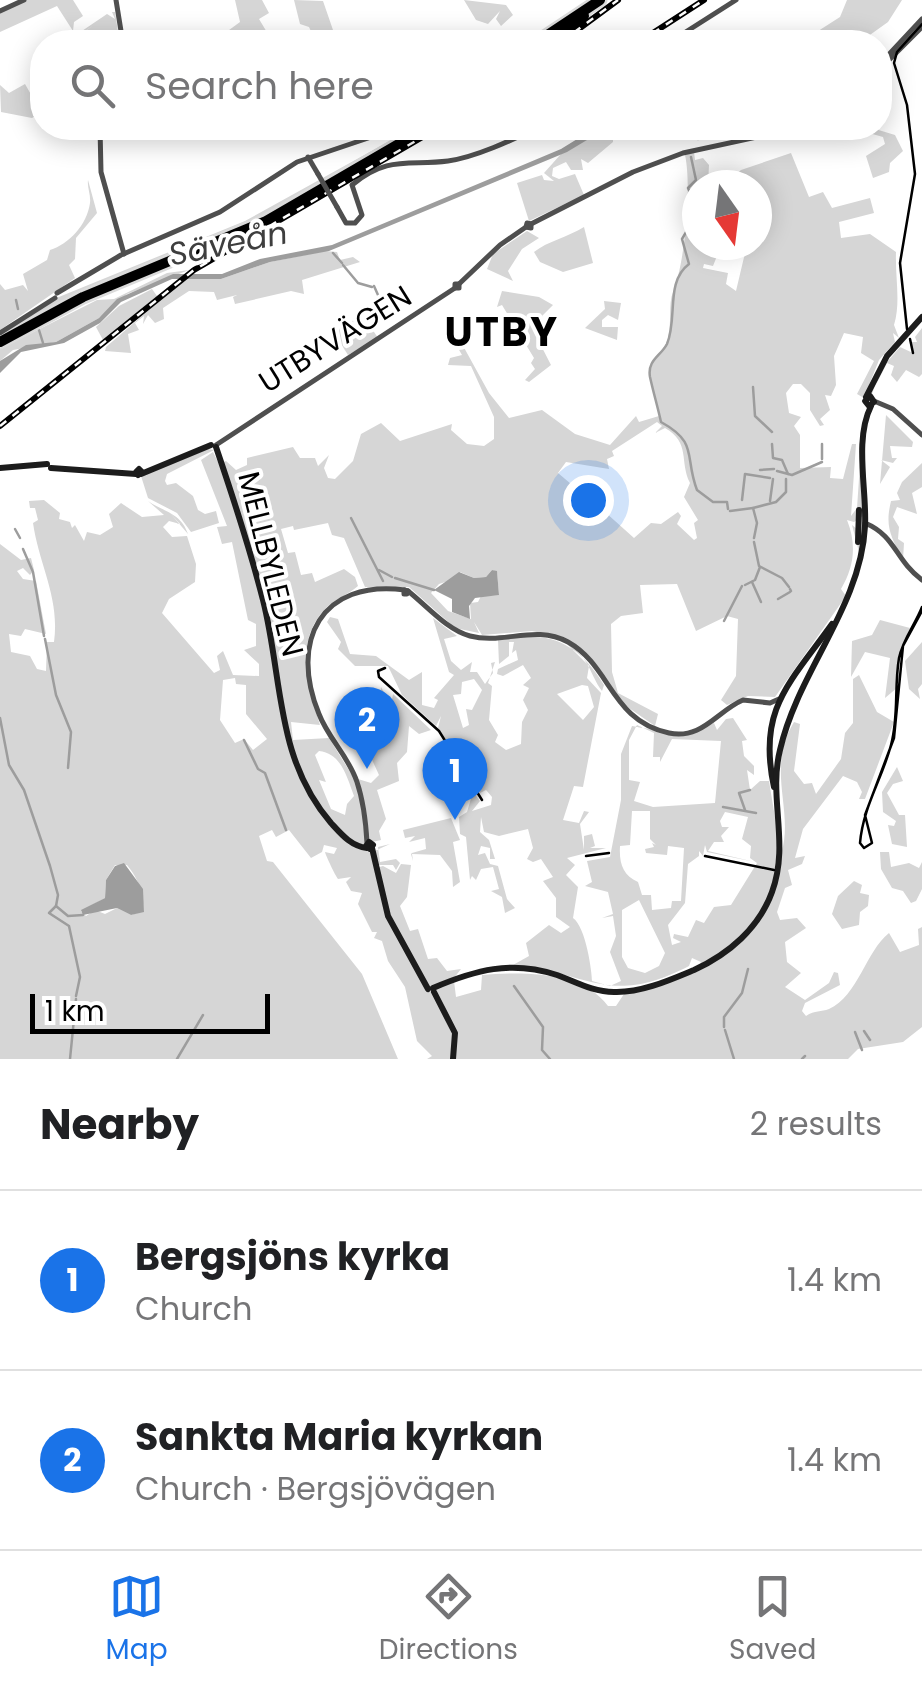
<!DOCTYPE html>
<meta charset="utf-8">
<style>
:root{--surface:#fff;--page:#f2f2f2;--text:#202124;--muted:#757577;--line:#e0e0e0;--accent:#1a73e8}
body{margin:0;font-family:Poppins,sans-serif;background:var(--page);color:var(--text)}
.compass{position:absolute;left:682px;top:170px;width:90px;height:90px;border-radius:50%;background:var(--surface);box-shadow:0 5px 25px #0003;rotate:166deg}
.scale{position:absolute;left:30px;bottom:25px;width:240px;box-sizing:border-box;padding-left:10px;border:5px solid #000;border-top:0;font-size:28px;line-height:35px;white-space:nowrap;color:#000;-webkit-text-stroke:8px #fff;paint-order:stroke}
.you{position:absolute;left:588px;top:500px;width:35px;height:35px;margin:-25px;border:8px solid #fff;border-radius:50%;background:#1a73e8;box-shadow:0 0 0 15px #1a73e833}
.badge{display:grid;place-items:center;width:65px;height:65px;border-radius:50%;background:var(--accent);color:#fff;font-size:32px;font-weight:700}
.pin{position:absolute;translate:-50% -82px;filter:drop-shadow(0 2px 5px #0008)}
.pin::after{content:'';position:absolute;top:52px;width:35px;height:30px;background:inherit;clip-path:polygon(0 0,100% 0,50% 100%)}
.list{margin:0;padding:0;list-style:none}
h2{display:flex;justify-content:space-between;align-items:center;height:130px;margin:0;padding:0 40px;font-size:42px}
h2 small{font-size:32px;font-weight:400;color:var(--muted)}
.list li{display:grid;grid-template-columns:65px 1fr auto;gap:30px;align-items:center;box-sizing:border-box;height:180px;padding:0 40px;border-top:2px solid var(--line)}
.list b{display:block;font-size:38px;white-space:nowrap}
.list p{margin:0;font-size:32px;white-space:nowrap;color:var(--muted)}
.list em{font-size:32px;font-style:normal;color:var(--muted)}
.icon{flex:none;width:55px;height:55px;fill:none;stroke:currentColor;stroke-width:2;stroke-linecap:round;stroke-linejoin:round}
.map{position:relative;flex:none;width:922px;height:1059px;overflow:hidden}
.search{position:absolute;background:var(--surface);box-shadow:0 5px 25px #0003;left:30px;right:30px;top:30px;height:110px;display:flex;align-items:center;gap:25px;box-sizing:border-box;padding:0 35px;border-radius:40px;color:var(--muted);font-size:38px}
.sheet{height:490px;background:var(--surface)}
nav{display:flex;justify-content:space-around;align-items:center;box-sizing:border-box;height:140px;border-top:2px solid var(--line);background:var(--surface);font-size:28px;color:var(--muted)}
nav a{display:grid;justify-items:center;gap:5px}
nav .on{color:var(--accent)}
.map>svg:first-child{display:block}
.green{fill:#d6d6d6;fill-rule:evenodd}
.water{fill:#9d9d9d}
.lines{fill:none;stroke-linecap:round;stroke-linejoin:round}
.stream{stroke:#9d9d9d;stroke-width:2.5}
.motorway-casing{stroke:#dbdbdb;stroke-width:15}
.tertiary{stroke:#4f4f4f;stroke-width:5}
.secondary{stroke:#1c1c1c;stroke-width:6}
.motorway{stroke:#000;stroke-width:10}
.tram{stroke:#000;stroke-width:2.5}
.rail-casing{stroke:#000;stroke-width:6}
.rail{stroke:#fff;stroke-width:2.5;stroke-dasharray:8;stroke-linecap:butt}
.tertiary-bridge{stroke:#4f4f4f;stroke-width:5}
.labels{text-anchor:middle;dominant-baseline:central;stroke-width:8;stroke-linejoin:round;paint-order:stroke}
.street-label{font-size:30px;fill:#000;stroke:#fff}
.water-label{font-size:32px;font-style:italic;fill:#3e3e3e;stroke:#fff}
.district-label{font-size:40px;font-weight:bold;letter-spacing:2.5px;fill:#000;stroke:#fff}
</style>
<div class="map">
<svg width="922" height="1059" viewBox="0 0 922 1059">
<rect width="100%" height="100%" fill="#fff"/>
<g class="green">
<polygon points="27,0 73,0 83,16 74,22 73,31 57,6 0,32 0,13"/>
<polygon points="235,0 262,0 269,13 259,19 268,34 264,42 238,42 225,33 240,22"/>
<polygon points="294,0 323,1 333,30 324,42 316,42 309,27 300,24"/>
<polygon points="464,0 506,5 513,15 501,26 496,19 500,11 488,24 476,20"/>
<polygon points="847,0 902,0 888,22 867,37 858,33 846,39 841,34 830,42 801,42 840,17"/>
<polygon points="112,12 115,12 118,32 105,42 91,42 84,32 94,25 82,33 85,42 76,35 107,14 115,19"/>
<polygon points="25,84 41,112 32,118 1,112 0,85 9,93"/>
<polygon points="413,128 258,218 84,290 0,336 54,299 245,221"/>
<polygon points="607,128 613,128 613,142 588,163 581,159 583,170 571,170 566,162 553,168 552,176 559,179 575,174 584,195 529,221 517,183 542,175 544,180 554,181 544,173 561,154"/>
<polygon points="872,128 895,135 903,151 890,163 889,172 873,178 866,156 885,144 883,137 869,133"/>
<path d="M694 152 695 160 703 158 709 165 708 185H697V245H757V185H723L741 170 791 153 809 197 823 192 832 208 870 198 874 213 839 222 841 238 870 234 896 252C895 278 901 302 894 325L899 338 893 333 895 342 879 360 869 385H870C879 365 890 348 906 333L882 361 871 386 872 385C881 366 892 349 906 337L882 366 872 394 864 398 857 394 874 361 861 353 863 337 844 333 834 356 836 385 831 396 825 395 830 410 820 419 824 425 820 426 810 410V393L801 384H793L786 393 789 413 801 417 794 426 800 435V468L831 467 830 478 843 479 852 444H856L851 516 857 508 860 464 862 501 864 468 862 515 866 477 864 517 868 524 860 556 852 525 862 533 867 524 863 516 854 522 847 520C857 545 854 567 841 589L846 596 775 697 748 696 727 705 721 700 736 676 738 619 727 616 696 631 677 584 640 585 643 613 621 616 611 624 612 672 618 693 658 714 655 726 616 699 592 662 565 638 532 631 482 635 474 622 479 633 455 628 409 587H365L344 538 332 535 328 523 294 530 293 526 281 529 288 553 295 552 301 575 312 573 315 582 344 569 355 577 358 586C349 594 337 598 327 607 293 640 308 686 320 725L291 722 293 740 329 738 355 780 352 767 358 779 371 783 379 775 368 751 373 737 366 703 379 702 381 687 391 705 393 694 431 730 419 734 409 726 407 752 397 763 399 781 377 790 386 819 379 831 381 840 359 845 370 853 390 844 378 847 380 862 396 859 400 863 396 870 393 865H377L372 857 376 876V868L383 866 396 873 401 864 411 865 407 897 400 906 410 931 418 929 428 959 437 958 447 971 461 969 454 978 464 979 454 981 456 997 481 990 482 975C519 972 582 970 608 1006H616L624 994 696 971 701 962 692 958 689 966C610 1007 590 973 513 965L529 956 526 943 549 925 561 933 570 927 556 917V898L543 881 553 877 541 859 533 862 527 859 533 848 528 829 499 836 484 832 481 817 480 832 489 840 495 859H490V848L481 846 478 855 485 853 490 864 498 866 507 899 515 908 505 913 502 897 491 891 499 889 493 867 481 869 476 880 472 876 470 880 466 837 460 834 459 817 467 812 473 792 480 801 472 811 491 805 492 797 486 790 480 793 438 728 441 716 436 726 402 695 388 666H355L338 649 341 642 327 622 330 617 338 619 350 654 376 656 409 680 422 672V705L434 708 438 700 434 698 454 675 449 672 433 618 457 636 444 639 451 661 461 670 472 662 470 672H477L485 684 493 673 491 663 495 662 488 683 492 686 489 720 498 735 495 742 506 750 521 744 522 722 528 710 523 700 529 688 523 685 531 678 523 665 503 676 497 674 498 669 518 660 516 650 512 653 514 642H509V656L499 664 498 640C548 630 577 641 604 685L602 691C590 675 589 656 567 644L589 666 587 678 601 693 583 787 574 786 563 820 579 823 584 811 589 812 580 824 584 850V836L592 834 595 846 590 848H606L567 858 575 865 566 875 578 887 573 918C586 927 592 972 592 981L610 986 621 981 610 952 616 936 613 916 602 918 613 914 608 892 585 886 592 882 587 861 610 857 621 800V754L632 726 685 735 714 723 717 730 726 719 733 718 747 740 742 741 744 756 754 766V775L747 770 750 790 760 781H769L781 854C795 811 765 769 794 722L800 724 794 771 804 784 812 783 816 794 841 759 845 733 853 723V679L859 675 877 712 894 722 865 799H859L862 792 857 782 843 776 803 829 795 858 805 856 802 864 788 870 792 885 785 888 777 912 780 920 797 918 806 928 785 942 787 962 801 973 785 987 805 1000 829 983 834 972 838 973 840 985 805 1003 802 1011 806 1016C815 1010 821 1012 829 1009 858 996 866 951 889 933L900 952 919 945 918 929 922 927V1027L903 1042 858 1049 848 1059H427L432 1056 417 1041 405 987 388 961 382 941 374 938 377 932H372L358 904 362 893 351 891 346 882 351 877 338 879C335 875 326 856 325 852L334 854 337 848 324 845 322 852 311 858 289 830 276 837 272 830 259 836 267 861 273 862 362 974 398 1059H0V544L21 560 31 558 34 570 30 575 23 568 17 571 23 579 36 581 46 634 25 629 21 636 9 634 11 652 30 656 37 669 46 671 47 642H54C60 598 39 565 33 523L38 520 35 508H30L29 501 44 500 60 513 59 519 70 522 72 528 75 525 84 541 87 532 100 535 113 527 109 514 121 503 142 517 164 515 148 501C164 512 181 513 188 534L170 513 180 524 169 521 163 527 172 537 187 536 196 564 195 582 169 599 162 613 214 673 220 670 217 656 223 651 233 675 259 676V664L244 650 256 646V624L248 620 232 542 222 544 217 527 227 526 201 460 213 452 219 464 226 461 236 470 247 465V458L293 447 300 458H315L318 466 329 455 324 468 328 478 335 479 353 461 361 434 381 423 400 441 452 424 451 430 467 444 484 446 494 439V417L471 366 448 365 450 358 462 355 451 336 456 333 489 393 509 418 542 410 575 434 610 445 636 416 639 422 659 416C657 402 649 384 650 371 651 355 665 352 668 338 672 324 668 304 673 292 685 263 692 186 685 155ZM740 252 741 256 745 253 736 291 726 284 728 273 703 268 704 264 713 266 717 256ZM657 422 662 426 655 433 665 428C691 443 679 461 690 483L684 497 698 520 694 523 697 538 694 540 677 524 681 516 678 512 661 524 651 523 634 538 605 512 604 490 571 484 558 473 566 462 609 469 607 459 614 456 612 451ZM492 570 497 572 499 595 481 596 478 602 470 603 471 619 448 611 431 593 439 584 458 578 460 572 474 578 486 577ZM235 678 236 684 246 685V714L267 739 253 750 244 739 235 743 220 720 223 680ZM474 679 482 690 472 710 466 709 469 725 463 728 453 695 461 694 462 682ZM582 685 588 686 594 707 583 720 557 694ZM637 725 654 733 653 757H660V762L672 739 721 741 715 803 653 807 634 801 640 782 629 780V740ZM319 751C341 753 347 777 354 796L347 804 345 815 331 809 319 780 326 782 315 755ZM632 811H650V839L656 845 652 843 654 847 645 849 646 853 667 855 668 846 684 848 681 901H672L671 908 652 910 651 895H642L638 882C623 875 619 864 620 846L630 845ZM725 812 748 817 742 839 751 846 750 858 757 863 731 905 714 907 704 923 696 920 688 937 674 934 673 938 681 942 672 945 668 925 685 903 688 864 699 856V851L703 856 705 845 707 852 755 862 708 851 714 842H724L721 836 729 827H722L720 821ZM115 865H127C140 881 142 892 144 911L131 915 117 908 105 914 95 910 86 916 81 911 105 898 106 880ZM639 900 665 953 659 966 645 973 628 968 622 957V910Z"/>
<path d="M88 180 97 213 76 238 75 259 69 265 75 278 0 330V284L5 290 23 285 28 291 23 274 47 260 50 250C69 244 87 225 90 203 91 195 87 187 88 180Z"/>
<path d="M584 227 593 263 563 272 540 262 534 252C548 241 568 237 584 227Z"/>
<polygon points="527,231 539,238 522,249 508,271 513,281 487,269 493,254"/>
<polygon points="325,251 337,252 340,260 353,257 360,262 302,280 304,294 291,291 235,304 233,297 237,295 217,300 214,292 189,291 163,308 164,319 155,323 148,315 143,324 144,316 135,323 139,330 128,334 131,353 105,351 106,347 187,277 221,279 270,262"/>
<polygon points="189,270 127,294 99,318 56,342 13,350 0,361 0,349 97,300 114,299 167,273"/>
<polygon points="152,289 157,296 103,340 96,327 119,306"/>
<polygon points="502,291 539,297 553,305 542,316 545,326 533,330 551,365 529,382 525,380 535,369 531,363 534,358 502,305 497,307"/>
<polygon points="604,301 621,303 618,320 608,315 602,320 602,327 618,327 617,340 585,328 605,309"/>
<polygon points="363,315 378,338 348,355 336,336 340,328"/>
<polygon points="922,328 922,374 919,377 906,370 897,382 891,375 894,366 887,363 875,387 887,362 907,339 900,347 913,353 911,342 917,342 915,337"/>
<polygon points="886,415 913,442 912,447 890,446 892,458 897,458 893,463 881,460 890,467 880,484"/>
<polygon points="208,449 214,450 167,474 165,481 167,485 176,483 193,496 198,510 205,514 216,511 219,523 191,532 177,513 148,498 141,476"/>
<path d="M922 463V487L912 493 917 514 897 507 893 517 899 527 898 539 904 543 903 560C890 535 885 526 891 501L900 500 897 493 902 482Z"/>
<polygon points="880,620 910,628 900,651 898,687 885,698 890,658 865,652 851,677 852,641 872,635"/>
<polygon points="922,642 922,684 918,689 920,699 909,689 905,661"/>
<polygon points="897,767 903,781 893,784 887,793 899,815 905,815 907,847 892,844 888,825 894,826 896,821 883,812 882,792"/>
<polygon points="451,818 460,840 453,842 460,882 453,887 452,871 440,855 412,854 413,861 411,854 412,853 426,849 425,838 409,842 415,836 405,838 403,830"/>
<polygon points="880,852 889,852 891,867 909,863 919,868 922,862 922,889 916,901 911,903 903,891 892,888 881,869"/>
<polygon points="854,881 862,885 860,893 869,895 868,906 860,912 859,925 842,929 832,914 838,896"/>
</g>
<g class="water">
<polygon points="595,128 607,128 567,152 329,251 270,262 221,279 172,279 121,302 100,323 64,343 21,352 0,373 0,361 26,345 56,342 99,318 117,299 173,274 222,274 260,259 332,245 561,149"/>
<polygon points="492,570 497,571 499,595 475,598 469,606 470,619 452,612 452,599 434,590 459,572 474,578 486,577"/>
<polygon points="124,863 143,889 144,912 131,915 117,908 83,915 81,910 105,898 106,880 115,866"/>
</g>
<g class="lines">
<g class="stream">
<polyline points="698,128 698,139"/>
<path d="M691 157 696 180 688 188C698 208 691 225 682 239L689 264C665 282 678 318 667 344 661 356 647 360 650 377 653 391 658 408 661 422 699 443 684 456 697 490L713 502H727L728 509"/>
<polyline points="333,253 342,263"/>
<polyline points="343,265 358,283 372,287"/>
<polyline points="374,286 378,295"/>
<polyline points="16,300 18,309"/>
<polyline points="382,305 385,311"/>
<polyline points="39,330 43,343"/>
<polyline points="753,387 755,416 772,432"/>
<polyline points="772,444 773,458 782,460 788,474"/>
<polyline points="822,444 822,459"/>
<polyline points="760,470 774,469"/>
<polyline points="777,471 792,475 822,462"/>
<polyline points="742,500 745,474 770,478"/>
<polyline points="770,501 773,479"/>
<polyline points="753,508 776,502 786,492 786,479"/>
<polyline points="730,511 753,508 757,523 754,538"/>
<polyline points="351,518 383,581"/>
<polyline points="15,529 20,538"/>
<polyline points="754,542 759,566 782,578 789,587"/>
<polyline points="23,549 33,572 44,636"/>
<polyline points="379,570 392,577"/>
<polyline points="395,578 434,590"/>
<polyline points="752,582 761,602"/>
<polyline points="745,585 755,580 760,567"/>
<polyline points="790,589 791,591"/>
<polyline points="778,599 790,592"/>
<polyline points="724,621 742,586"/>
<polyline points="45,639 56,695 71,732 68,768"/>
<polyline points="0,718 9,765 24,790 50,866 58,895 56,906 68,916 83,915"/>
<polyline points="244,740 258,769 265,773 286,830"/>
<polyline points="723,807 756,813"/>
<polyline points="745,810 739,793 750,790"/>
<polyline points="56,906 49,913 69,926 80,977 76,996"/>
<polyline points="514,986 543,1027 542,1050 550,1059"/>
<polyline points="724,1027 724,1017 742,993 748,969"/>
<polyline points="725,1030 734,1059"/>
<polyline points="864,1031 870,1040"/>
<polyline points="855,1032 862,1050"/>
<polyline points="70,1059 76,999"/>
<polyline points="177,1059 203,1015"/>
<polyline points="802,1059 805,1056"/>
</g>
<g class="motorway-casing">
<g id="motorway">
<polyline points="537,42 600,0"/>
<polyline points="549,42 584,16"/>
<polyline points="0,342 83,297 266,221 426,128"/>
</g>
</g>
<g class="tertiary">
<polyline points="0,11 24,0"/>
<polyline points="108,42 121,31 116,0"/>
<polyline points="670,42 736,0"/>
<polyline points="880,64 922,19"/>
<polyline points="880,69 922,27"/>
<polyline points="100,128 101,172 124,254"/>
<polygon points="396,129 399,131 396,135 393,132"/>
<polygon points="768,130 772,133 769,137 765,134"/>
<polyline points="308,157 318,174"/>
<path d="M337 207 346 223H355L362 215 352 185C388 155 409 166 448 161 476 157 512 140 537 128"/>
<polygon points="527,223 531,224 531,228 526,227"/>
<polyline points="531,224 633,172 683,153 766,135"/>
<rect x="455" y="284" width="4" height="4"/>
<polyline points="459,284 500,245 526,227"/>
<polyline points="57,293 121,255 220,212 297,162 395,129"/>
<polyline points="0,333 55,298"/>
<polyline points="874,401 893,409 922,435"/>
<polyline points="216,445 455,288"/>
<path d="M865 523C896 536 895 560 922 580"/>
<polygon points="404,590 408,591 407,594 404,594"/>
<path d="M408 591C427 606 447 630 470 636 504 645 535 624 568 642 611 666 611 721 669 733 702 740 717 711 743 700L770 703 779 699"/>
<path d="M367 843C366 824 363 800 357 782 349 757 328 738 319 714 289 641 321 579 405 590"/>
</g>
<g class="secondary">
<polygon points="870,396 874,402 869,406 865,401"/>
<polyline points="866,397 887,356 922,317"/>
<path d="M216 447C233 497 250 549 263 600 283 679 275 758 331 823 342 835 351 846 367 848"/>
<polyline points="0,468 47,464"/>
<polyline points="51,468 136,474"/>
<polygon points="139,469 142,472 138,475 136,472"/>
<polyline points="141,474 211,445"/>
<polyline points="858,542 859,510"/>
<path d="M774 787C757 709 790 683 832 624"/>
<polygon points="369,842 373,845 370,849 366,846"/>
<polyline points="372,848 388,916 428,989"/>
<path d="M433 988C475 970 511 960 557 975 576 982 593 992 614 992 641 993 670 980 694 970 729 954 759 928 772 892 790 843 768 798 780 750 798 671 861 607 865 526 867 490 854 440 871 406"/>
<polyline points="434,992 455,1033 453,1059"/>
</g>
<use href="#motorway" class="motorway"/>
<g class="tram">
<polyline points="907,329 900,263 915,174 907,105 894,63 897,52 922,24"/>
<polyline points="910,339 913,353"/>
<path d="M922 607C915 625 903 639 899 658 894 687 899 716 891 745 882 779 863 807 860 843L864 848 872 843 865 815 894 738 903 646 922 611"/>
<polyline points="385,668 378,671 379,677 439,731 482,800"/>
<polyline points="586,856 609,853"/>
<polyline points="705,856 774,870"/>
</g>
<g class="rail-casing">
<g id="rail">
<polyline points="561,42 618,0"/>
<polyline points="639,42 704,0"/>
<polyline points="0,426 194,270 438,128"/>
</g>
</g>
<use href="#rail" class="rail"/>
<polyline class="tertiary-bridge" points="318,174 337,207"/>
</g>
<g class="labels">
<g class="street-label">
<text transform="translate(335 339) rotate(-32)">UTBYVÄGEN</text>
<text transform="translate(271 564) rotate(76)">MELLBYLEDEN</text>
</g>
<g class="water-label">
<text transform="translate(228 243) rotate(-11)">Säveån</text>
</g>
<g class="district-label">
<text x="502" y="332">UTBY</text>
</g>
</g>
</svg>
<svg class="compass" viewBox="-18 -18 36 36"><path d="M0-13l5 13h-10z" fill="#e53935"/><path d="M0 13l5-13h-10z" fill="#757577"/></svg>
<div class="scale">1 km</div>
<div class="you"></div>
<div class="pin badge" style="left:455px;top:820px">1</div>
<div class="pin badge" style="left:367px;top:769px">2</div>
<div class="search"><svg class="icon" aria-label="search" viewBox="0 0 24 24"><circle cx="10" cy="10" r="6"/><path d="M15 15l6 6"/></svg>Search here</div>
</div>
<section class="sheet">
<h2>Nearby<small>2 results</small></h2>
<ul class="list">
<li><span class="badge">1</span><div><b>Bergsjöns kyrka</b><p>Church</p></div><em>1.4 km</em></li>
<li><span class="badge">2</span><div><b>Sankta Maria kyrkan</b><p>Church · Bergsjövägen</p></div><em>1.4 km</em></li>
</ul>
</section>
<nav>
<a class="on"><svg class="icon" aria-label="map" viewBox="0 0 24 24"><path d="M3 6l6-2 6 2 6-2v14l-6 2-6-2-6 2zM9 4v14M15 6v14"/></svg>Map</a>
<a><svg class="icon" aria-label="directions" viewBox="0 0 24 24"><path d="M12 3l9 9-9 9-9-9zM9 14v-3h6M13 9l2 2-2 2"/></svg>Directions</a>
<a><svg class="icon" aria-label="saved" viewBox="0 0 24 24"><path d="M7 4h10v16l-5-4-5 4z"/></svg>Saved</a>
</nav>
